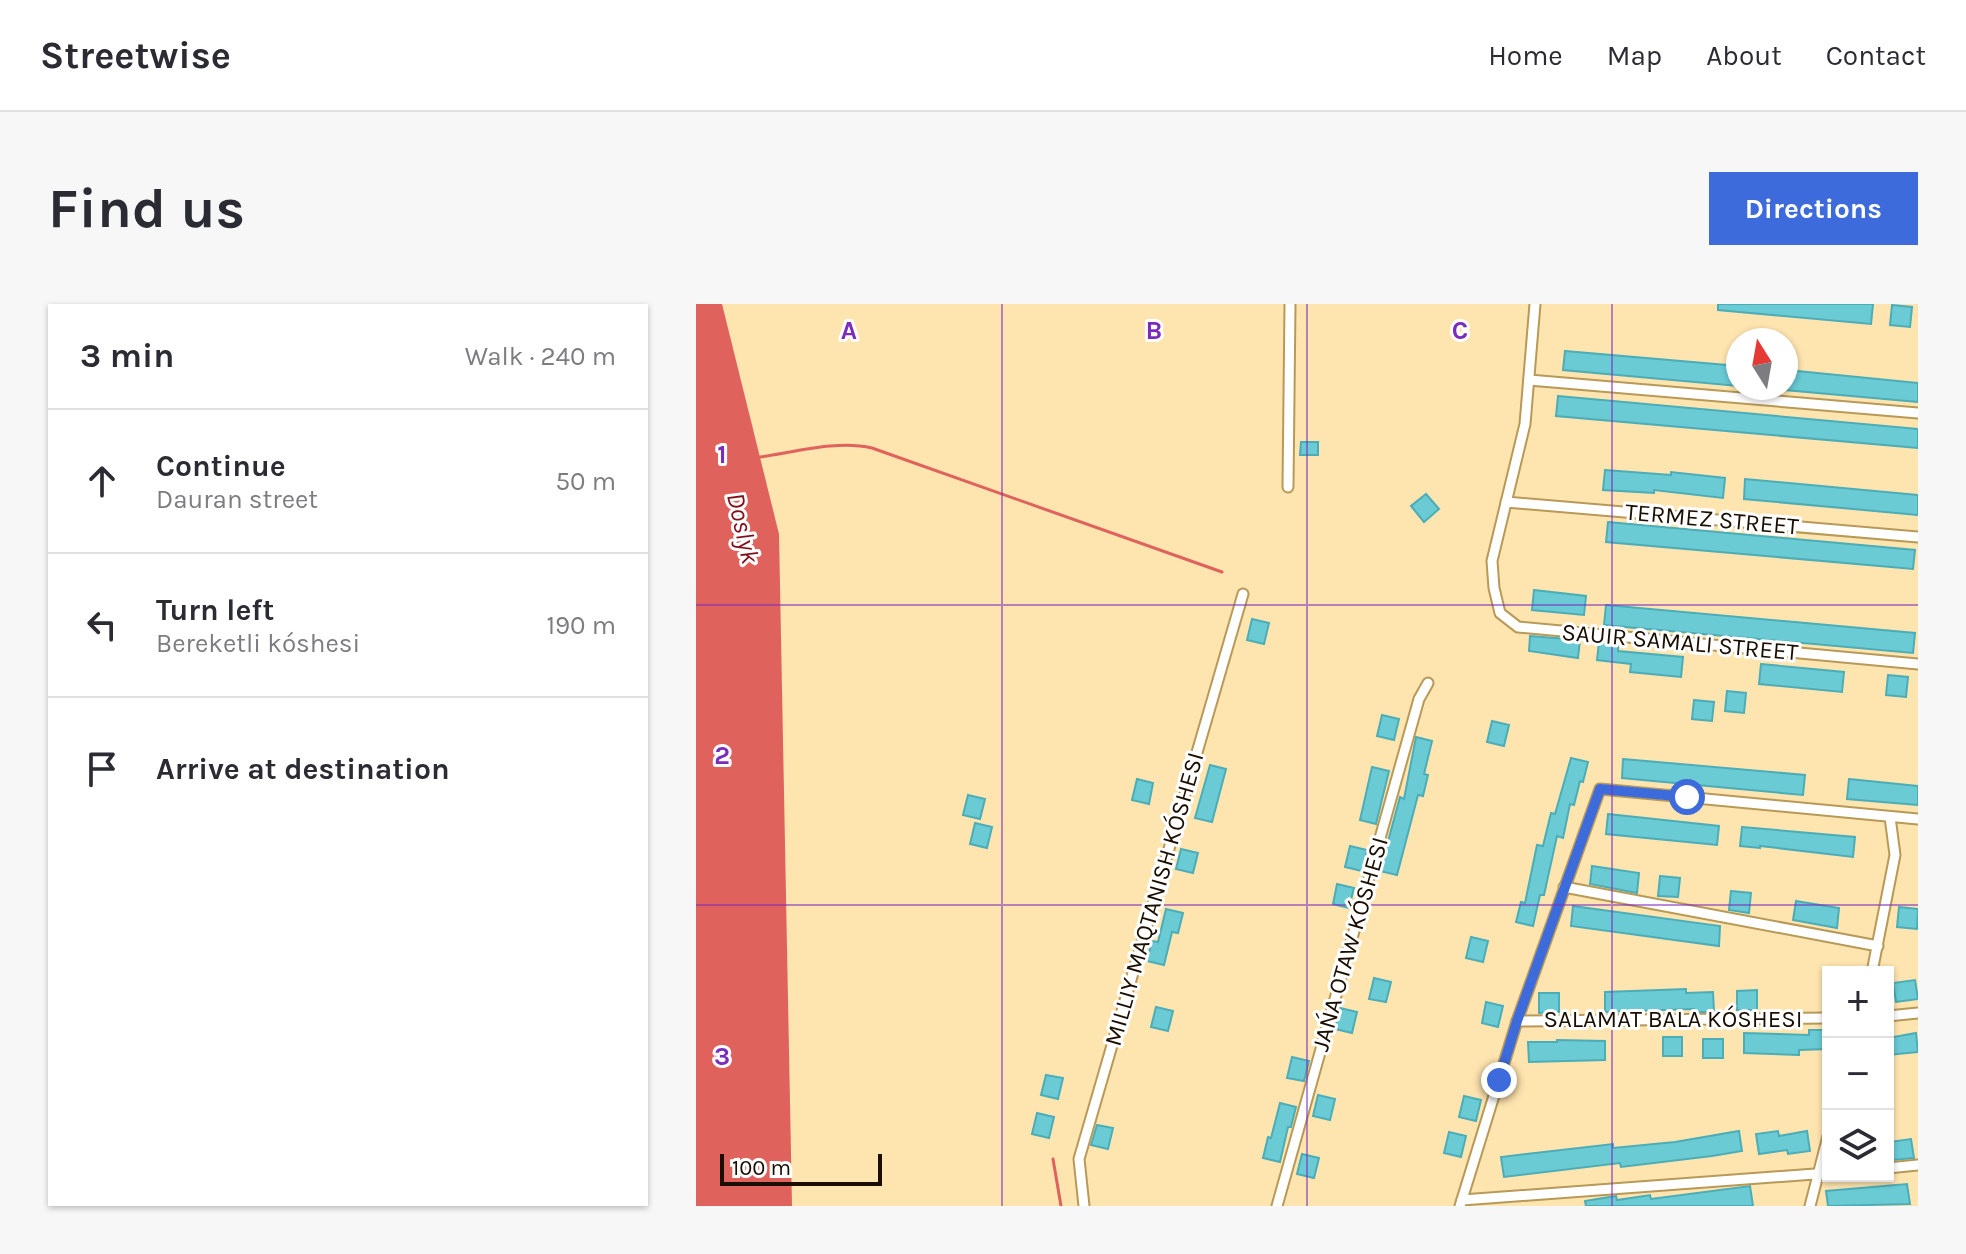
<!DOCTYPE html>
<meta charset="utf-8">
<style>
:root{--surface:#fff;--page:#f7f7f7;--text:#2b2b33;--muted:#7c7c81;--line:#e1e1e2;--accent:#3d6bdc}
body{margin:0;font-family:Karla,sans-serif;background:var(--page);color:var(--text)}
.controls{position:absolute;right:24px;bottom:24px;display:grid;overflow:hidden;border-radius:0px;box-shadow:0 2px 6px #0004}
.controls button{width:72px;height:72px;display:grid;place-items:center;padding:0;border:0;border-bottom:2px solid var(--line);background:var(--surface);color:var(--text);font:40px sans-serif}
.compass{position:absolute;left:1030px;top:24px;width:72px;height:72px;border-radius:50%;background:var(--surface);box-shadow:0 2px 6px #0004;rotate:349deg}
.scale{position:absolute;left:24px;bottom:20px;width:162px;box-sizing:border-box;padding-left:8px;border:4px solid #1a0e00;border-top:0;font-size:22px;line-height:28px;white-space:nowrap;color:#1a0e00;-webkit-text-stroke:6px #fff;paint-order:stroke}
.stop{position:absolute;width:24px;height:24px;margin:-18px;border:6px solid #3d6bdc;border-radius:50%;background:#fff}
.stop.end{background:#3d6bdc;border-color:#fff;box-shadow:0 2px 8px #0008}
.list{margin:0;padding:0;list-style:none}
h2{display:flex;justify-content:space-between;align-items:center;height:104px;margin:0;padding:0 32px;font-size:34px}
h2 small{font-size:26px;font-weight:400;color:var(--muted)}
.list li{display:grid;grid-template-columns:52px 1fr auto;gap:24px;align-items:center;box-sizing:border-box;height:144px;padding:0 32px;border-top:2px solid var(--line)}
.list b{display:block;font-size:30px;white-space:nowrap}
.list p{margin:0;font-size:26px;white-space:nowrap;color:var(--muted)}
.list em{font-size:26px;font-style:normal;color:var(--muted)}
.icon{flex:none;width:44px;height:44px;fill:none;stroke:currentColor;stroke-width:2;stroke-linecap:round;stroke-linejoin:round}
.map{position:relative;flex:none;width:1222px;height:902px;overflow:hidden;border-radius:0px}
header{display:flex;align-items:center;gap:48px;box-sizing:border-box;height:112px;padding:0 40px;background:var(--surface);border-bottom:2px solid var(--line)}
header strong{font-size:38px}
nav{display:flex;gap:44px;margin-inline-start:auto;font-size:28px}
.intro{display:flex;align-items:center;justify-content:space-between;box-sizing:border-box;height:192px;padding:0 48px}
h1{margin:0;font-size:56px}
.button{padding:20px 36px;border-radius:0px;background:var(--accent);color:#fff;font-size:28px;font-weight:700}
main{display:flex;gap:48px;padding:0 48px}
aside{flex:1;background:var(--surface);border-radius:0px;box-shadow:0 2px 6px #0004}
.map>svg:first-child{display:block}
.water{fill:#e0625d}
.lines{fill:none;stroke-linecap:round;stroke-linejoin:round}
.stream{stroke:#e0625d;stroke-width:3}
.building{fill:#6acbd5;stroke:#4badb7;stroke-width:2}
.street-casing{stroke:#b89957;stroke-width:13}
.street{stroke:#fff;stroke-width:9}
.route{stroke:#3d6bdc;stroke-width:10}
.grid{fill:none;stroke:#7b2cbf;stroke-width:2;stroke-opacity:0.55}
.labels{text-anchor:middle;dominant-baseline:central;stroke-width:6;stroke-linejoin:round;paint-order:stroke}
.street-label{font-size:24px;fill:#1a0e00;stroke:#fff}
.water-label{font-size:26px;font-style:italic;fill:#850d18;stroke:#fff}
.grid-label{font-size:26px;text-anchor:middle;font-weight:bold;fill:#7b2cbf;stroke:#fff;stroke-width:6;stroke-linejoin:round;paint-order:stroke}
</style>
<header>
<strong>Streetwise</strong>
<nav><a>Home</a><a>Map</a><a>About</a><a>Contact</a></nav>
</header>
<div class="intro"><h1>Find us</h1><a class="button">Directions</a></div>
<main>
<aside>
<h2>3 min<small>Walk · 240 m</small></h2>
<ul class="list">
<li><svg class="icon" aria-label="ahead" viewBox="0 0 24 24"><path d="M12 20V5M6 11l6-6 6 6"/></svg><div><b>Continue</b><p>Dauran street</p></div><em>50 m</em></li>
<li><svg class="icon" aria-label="left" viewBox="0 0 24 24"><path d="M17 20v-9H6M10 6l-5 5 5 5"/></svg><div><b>Turn left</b><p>Bereketli kóshesi</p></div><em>190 m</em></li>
<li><svg class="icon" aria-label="arrive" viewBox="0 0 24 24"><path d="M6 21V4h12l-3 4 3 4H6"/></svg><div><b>Arrive at destination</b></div></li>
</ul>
</aside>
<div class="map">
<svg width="1222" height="902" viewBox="0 0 1222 902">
<rect width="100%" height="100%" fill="#fee4af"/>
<polygon class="water" points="0,0 26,0 83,230 96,902 0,902"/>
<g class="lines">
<g class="stream">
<path d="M64 153C100 148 141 136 176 144L526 268"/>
<polyline points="357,855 365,902"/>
</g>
</g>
<g class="building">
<polygon points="1022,0 1177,0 1175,20 1022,6"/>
<polygon points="1196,1 1216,3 1214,23 1194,21"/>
<polygon points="869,47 1042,62 1042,82 867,66"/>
<polygon points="1091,66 1222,79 1222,98 1089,86"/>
<polygon points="862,92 1222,125 1222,144 860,112"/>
<polygon points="605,138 622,138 622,151 604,151"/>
<polygon points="909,166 975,171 975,168 1029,174 1027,194 958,186 958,189 907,186"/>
<polygon points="1049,175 1222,191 1222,211 1048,195"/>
<polygon points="730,190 743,205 728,218 715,202"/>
<polygon points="912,218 1219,246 1217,265 910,238"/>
<polygon points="838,286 890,292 888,311 836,306"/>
<polygon points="910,301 1219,329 1217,349 908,321"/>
<polygon points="556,315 573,319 568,340 551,336"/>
<polygon points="834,332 884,336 882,354 833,347"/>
<polygon points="903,338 922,340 922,347 987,353 985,373 934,368 935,360 901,356"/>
<polygon points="1065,360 1148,368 1146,388 1063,380"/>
<polygon points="1192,371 1212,373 1210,393 1190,391"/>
<polygon points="1031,387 1050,389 1048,409 1029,407"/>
<polygon points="998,396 1018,398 1016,417 996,415"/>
<polygon points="686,411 703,415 698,436 681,432"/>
<polygon points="796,417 813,421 808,442 791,438"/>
<polygon points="720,433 736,437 728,470 732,471 727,492 722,491 701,571 684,567 704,493 708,495"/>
<polygon points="875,454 892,458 887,478 884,477 878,501 874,500 867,534 861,532 848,591 844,591 837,622 820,618 825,598 829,599 841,541 847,542 855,509 859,510"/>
<polygon points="927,455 1109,471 1107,491 926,474"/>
<polygon points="514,461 530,465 516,518 499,514"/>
<polygon points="676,463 693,467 680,520 664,516"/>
<polygon points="441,475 457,479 453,500 436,496"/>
<polygon points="1153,475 1222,482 1222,501 1151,495"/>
<polygon points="272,491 289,495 284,515 267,511"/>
<polygon points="912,510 1023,522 1021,541 910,530"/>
<polygon points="279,519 296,523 291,544 274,540"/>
<polygon points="1046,523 1159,533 1157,553 1064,542 1064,544 1044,542"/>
<polygon points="654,542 671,546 666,567 649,563"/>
<polygon points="485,545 502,549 497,569 480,565"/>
<polygon points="896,562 943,569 941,589 894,580"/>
<polygon points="964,572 984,574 982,593 962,592"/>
<polygon points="641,580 658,584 653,604 637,600"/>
<polygon points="1035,587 1055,589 1053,609 1033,606"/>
<polygon points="1100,597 1143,604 1141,624 1097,616"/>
<polygon points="877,602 1024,622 1023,642 875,622"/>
<polygon points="1203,603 1222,605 1221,625 1201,623"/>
<polygon points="470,605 487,609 482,629 476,628 468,661 451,657 456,637 462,638"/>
<polygon points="775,633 792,637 787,658 770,654"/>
<polygon points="678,674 695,678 690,698 673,695"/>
<polygon points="1219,676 1222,695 1200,698 1197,679"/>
<polygon points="990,685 990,689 1017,688 1018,708 998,708 998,705 909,708 909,688"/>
<polygon points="1061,686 1061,706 1041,706 1041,687"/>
<polygon points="843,689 863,689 863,708 843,709"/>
<polygon points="790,698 807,702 802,723 786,719"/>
<polygon points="460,703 477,707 472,727 455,723"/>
<polygon points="644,704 661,708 656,729 639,725"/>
<polygon points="1113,726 1132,726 1132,745 1103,746 1103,751 1048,749 1048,729 1113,731"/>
<polygon points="1220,729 1222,748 1192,751 1192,734"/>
<rect x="967" y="733" width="19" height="19"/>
<rect x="1007" y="735" width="20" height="19"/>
<polygon points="861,736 909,737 909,756 833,758 832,738 861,738"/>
<polygon points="596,753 613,757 608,777 591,774"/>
<polygon points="350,771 367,774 362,795 345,791"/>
<polygon points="622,791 639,795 634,816 617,812"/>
<polygon points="768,792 785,796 780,817 763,813"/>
<polygon points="584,799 600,803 595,823 592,823 584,858 567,854 572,833 575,834"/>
<polygon points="341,809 358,813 353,834 336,830"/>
<polygon points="401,821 417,824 412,845 395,841"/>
<polygon points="1043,827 1046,847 1016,852 925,863 924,859 808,873 805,853 917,840 917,844 979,838"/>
<polygon points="1082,827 1083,832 1111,827 1114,847 1092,850 1091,846 1063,850 1060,830"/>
<polygon points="753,828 770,832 765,853 748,849"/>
<polygon points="1215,835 1218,854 1196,856 1193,838"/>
<polygon points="606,850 623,854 618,874 601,870"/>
<polygon points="1211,880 1214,900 1132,902 1130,887"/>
<polygon points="1054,882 1057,902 890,902 889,897 920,892 921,896 954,891 955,895"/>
</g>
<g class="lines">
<g class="street-casing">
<g id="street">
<polyline points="839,0 829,120 796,257 798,284 804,309 822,323 1222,360"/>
<polyline points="833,76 1222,109"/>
<polyline points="592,183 594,0"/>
<polyline points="810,198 1222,233"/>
<polyline points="868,583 1182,642"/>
<polyline points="1176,668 1199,551 1194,513"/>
<polyline points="1192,712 1222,709"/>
<polyline points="821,717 1132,714"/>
<polyline points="1192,864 1222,861"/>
<polyline points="766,896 1132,869"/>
<polyline points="388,902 383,855 547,290"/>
<polyline points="581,902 723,395 732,379"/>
<polyline points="764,902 821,717 904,485 1222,515"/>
<polyline points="1114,902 1132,832"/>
</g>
</g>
<use href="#street" class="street"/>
</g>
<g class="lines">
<polyline class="route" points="803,776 821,717 904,485 991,493"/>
</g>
<path class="grid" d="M306 0V902M611 0V902M916 0V902M0 301H1222M0 601H1222"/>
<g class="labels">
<g class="street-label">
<text transform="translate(1016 215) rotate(5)">TERMEZ STREET</text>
<text transform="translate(984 338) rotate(5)">SAUIR SAMALI STREET</text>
<text transform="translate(458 595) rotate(-74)">MILLIY MAQTANISH KÓSHESI</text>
<text transform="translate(654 640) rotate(-74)">JAŃA OTAW KÓSHESI</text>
<text x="977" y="715">SALAMAT BALA KÓSHESI</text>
</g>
<g class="water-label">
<text transform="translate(47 224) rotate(77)">Doslyk</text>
</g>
</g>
<g class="grid-label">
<text x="153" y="35">A</text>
<text x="458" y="35">B</text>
<text x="764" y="35">C</text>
<text x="26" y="159">1</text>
<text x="26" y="460">2</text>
<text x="26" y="761">3</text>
</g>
</svg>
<div class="controls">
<button>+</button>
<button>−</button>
<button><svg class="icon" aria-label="layers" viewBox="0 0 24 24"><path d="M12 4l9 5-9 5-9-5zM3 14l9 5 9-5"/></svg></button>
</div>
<svg class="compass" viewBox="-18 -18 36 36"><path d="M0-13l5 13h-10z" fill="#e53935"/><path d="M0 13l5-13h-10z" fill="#7c7c81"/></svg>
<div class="scale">100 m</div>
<div class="stop" style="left:991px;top:493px"></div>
<div class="stop end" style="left:803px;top:776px"></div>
</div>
</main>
